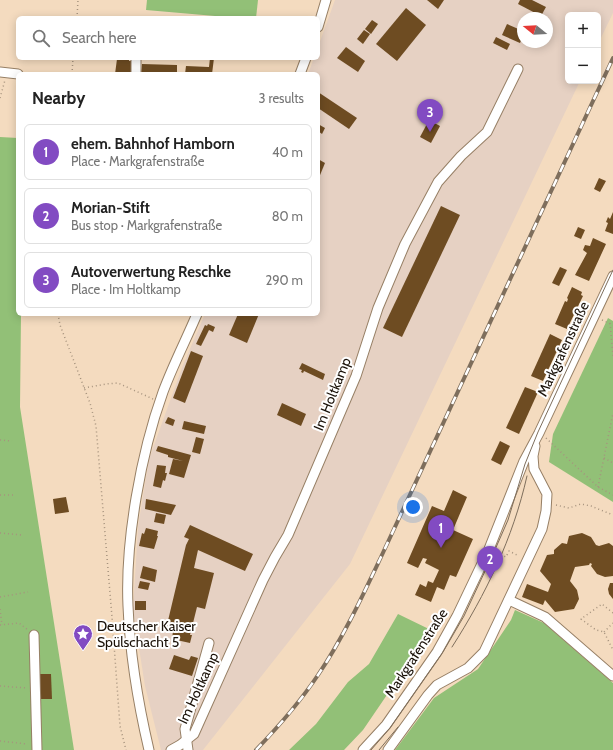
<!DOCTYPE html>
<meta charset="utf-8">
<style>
:root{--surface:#fff;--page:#f6f6f6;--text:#222;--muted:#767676;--line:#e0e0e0;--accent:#824bc2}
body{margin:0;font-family:Cabin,sans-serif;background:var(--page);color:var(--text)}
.controls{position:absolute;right:12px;top:12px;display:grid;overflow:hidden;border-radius:6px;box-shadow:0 2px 10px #0003}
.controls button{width:36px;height:36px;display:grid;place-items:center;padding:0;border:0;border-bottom:1px solid var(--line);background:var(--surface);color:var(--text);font:20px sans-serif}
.compass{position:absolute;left:517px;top:12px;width:36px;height:36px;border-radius:50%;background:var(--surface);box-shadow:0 2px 10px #0003;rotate:288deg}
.you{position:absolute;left:413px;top:507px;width:14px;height:14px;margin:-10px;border:3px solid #fff;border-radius:50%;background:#1a73e8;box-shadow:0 0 0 6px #1a73e833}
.badge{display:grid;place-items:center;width:26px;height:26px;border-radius:50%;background:var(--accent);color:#fff;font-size:13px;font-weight:700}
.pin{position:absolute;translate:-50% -33px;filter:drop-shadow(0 1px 2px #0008)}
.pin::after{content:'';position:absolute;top:21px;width:14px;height:12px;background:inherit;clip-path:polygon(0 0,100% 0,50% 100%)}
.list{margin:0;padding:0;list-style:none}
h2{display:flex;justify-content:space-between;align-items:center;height:52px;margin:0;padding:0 16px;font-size:17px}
h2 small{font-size:13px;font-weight:400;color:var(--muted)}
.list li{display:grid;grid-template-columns:26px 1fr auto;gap:12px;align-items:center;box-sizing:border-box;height:56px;margin:0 8px 8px;padding:0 8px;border:1px solid var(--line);border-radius:6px}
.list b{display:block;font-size:15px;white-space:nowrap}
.list p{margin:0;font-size:13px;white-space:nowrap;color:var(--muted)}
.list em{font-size:13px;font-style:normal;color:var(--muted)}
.icon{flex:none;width:22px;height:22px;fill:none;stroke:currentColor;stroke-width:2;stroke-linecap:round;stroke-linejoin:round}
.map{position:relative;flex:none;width:613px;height:750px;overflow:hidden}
.search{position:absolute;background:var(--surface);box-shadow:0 2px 10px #0003;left:16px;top:16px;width:304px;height:44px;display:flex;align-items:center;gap:10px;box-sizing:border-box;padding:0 14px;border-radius:6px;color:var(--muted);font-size:15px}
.panel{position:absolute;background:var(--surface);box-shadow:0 2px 10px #0003;left:16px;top:72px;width:304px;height:244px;border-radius:6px}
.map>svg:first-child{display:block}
.industrial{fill:#e6d1c3;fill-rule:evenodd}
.green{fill:#92c077}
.building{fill:#6e4c22}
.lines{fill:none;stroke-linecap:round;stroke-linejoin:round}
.minor-casing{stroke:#967f65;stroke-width:11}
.path{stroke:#a6937e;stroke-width:1.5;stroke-dasharray:1 3;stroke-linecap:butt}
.minor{stroke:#fff;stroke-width:9}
.tram{stroke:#7e6e5c;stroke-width:1}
.rail-casing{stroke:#7e6e5c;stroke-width:4}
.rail{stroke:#fff;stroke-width:2.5;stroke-dasharray:8;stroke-linecap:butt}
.labels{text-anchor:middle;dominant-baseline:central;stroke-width:4;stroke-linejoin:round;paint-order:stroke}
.street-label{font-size:14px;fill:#191007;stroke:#fff}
.poi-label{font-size:14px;fill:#191007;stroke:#fff;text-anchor:start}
</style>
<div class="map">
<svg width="613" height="750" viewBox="0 0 613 750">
<rect width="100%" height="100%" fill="#f4dbbf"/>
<path class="industrial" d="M335 0H613V13L598 44V15H568V81H580L350 564 203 750H161L145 686 133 610 138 527 149 459 183 365 205 314H318V74H308L314 58H318V47ZM523 18H547V42H523Z"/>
<g class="green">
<polygon points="147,0 258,0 256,18 238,18 146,10"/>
<polygon points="0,137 18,138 18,314 21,314 20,407 74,750 0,750"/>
<polygon points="608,318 613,321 613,502 549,462 553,434"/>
<polygon points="515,610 544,623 613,683 613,750 395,750 434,698 478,669 511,620"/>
<polygon points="398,614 433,631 423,642 363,730 344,750 289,750 316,724 348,682 369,664"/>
</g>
<g class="building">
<polygon points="427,0 444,0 438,9"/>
<polygon points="520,0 532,0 546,7 541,16 518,4"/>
<polygon points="406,8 426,25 397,61 376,44"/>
<polygon points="372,20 378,24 371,34 365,29"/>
<polygon points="507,24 523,31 523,36 520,43 502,35"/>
<polygon points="364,30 370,34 363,44 357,39"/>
<polygon points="496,37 510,44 507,50 493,43"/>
<polygon points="346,47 365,61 358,72 337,58"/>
<polygon points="122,58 129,58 129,61 134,61 133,74 115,74 117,59 121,60"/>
<polygon points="210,58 214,58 212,74 185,74 186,66 209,67"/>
<polygon points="142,64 177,65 177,74 141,74"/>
<polygon points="318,92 357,118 349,129 318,108"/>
<polygon points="429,120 440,126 431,143 420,137"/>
<polygon points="318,124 325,128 322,134 318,131"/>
<polygon points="318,159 325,163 318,180"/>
<polygon points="599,178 606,181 600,192 594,189"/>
<polygon points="441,206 460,215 402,337 383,328"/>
<polygon points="613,212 613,234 605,231 608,223 606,222 608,217 610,219"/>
<polygon points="578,227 585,230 581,239 574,236"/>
<polygon points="593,238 606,244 589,281 575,275 587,253 583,250 585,245 590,246"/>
<polygon points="560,267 567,270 559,286 552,283"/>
<polygon points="572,287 582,292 581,295 583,296 567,329 555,324 565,301 567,302 568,299 567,298"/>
<polygon points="238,314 259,314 247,343 229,335"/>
<polygon points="208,324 215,327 213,332 209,330 201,346 196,344 205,325 207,326"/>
<polygon points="550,334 562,340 543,381 531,376"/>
<polygon points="191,351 203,356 185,403 173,398"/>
<polygon points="302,363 325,374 323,380 304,371 303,373 301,372 302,370 299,369"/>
<polygon points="525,387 538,392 519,434 506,428"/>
<polygon points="282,403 306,414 301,426 277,415"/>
<polygon points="168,417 175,420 173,426 165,423"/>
<polygon points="184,421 206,426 204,434 182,429"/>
<polygon points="196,437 204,439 200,454 192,452"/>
<polygon points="500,441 510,446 501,465 491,460"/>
<polygon points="158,446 191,455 184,478 169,474 173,459 183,461 168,457 168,455 156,451"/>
<polygon points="157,465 166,466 165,473 167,473 165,481 163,480 161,488 153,486"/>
<polygon points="453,490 467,497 453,530 473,539 456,577 450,575 444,590 437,587 431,602 415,595 420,584 426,587 428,581 433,583 439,570 425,563 427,559 423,558 418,568 407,563 432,506 444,511"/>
<polygon points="66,497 69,512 55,514 53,499"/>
<polygon points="146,499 176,505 171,515 145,509"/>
<polygon points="156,513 166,515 164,524 154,522"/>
<polygon points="190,525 253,554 245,571 198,550 194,568 214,573 205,609 197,607 190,635 192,635 190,643 172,639 173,631 166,629 186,545 189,539 184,537"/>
<polygon points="146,528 158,531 157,536 158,536 154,549 139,546 142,533 144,534"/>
<polygon points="582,533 591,537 596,545 599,546 609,543 613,546 613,576 605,577 597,574 591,566 592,564 590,563 589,565 575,567 570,581 577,590 579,599 574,609 555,612 545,600 543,605 522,597 527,584 548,592 551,584 540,571 547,555 554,554 554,550 562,543 567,544 569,536"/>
<polygon points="143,566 157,570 155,582 140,578"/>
<polygon points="140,581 150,583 148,590 138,588"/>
<polygon points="610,583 613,583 613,599 609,594 608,589"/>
<rect x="135" y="601" width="11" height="9"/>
<polygon points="174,655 189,660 191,656 198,658 192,676 169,669"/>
<polygon points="38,674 51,674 52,699 39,699"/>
</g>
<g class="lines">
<g class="minor-casing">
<g id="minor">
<polyline points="318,27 326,0"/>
<polyline points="0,72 18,74"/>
<polyline points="136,74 136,58"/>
<polyline points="300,74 306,58"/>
<polyline points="509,600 545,617 613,676"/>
<polyline points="34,635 37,750"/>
<path d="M149 750C138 703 130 655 128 606 125 541 141 453 163 392 173 365 186 340 197 314"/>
<polyline points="171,750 180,745 194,734 263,580 275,557 288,535 356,376 378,308 405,244 438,182 461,156 487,132 518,69"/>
<polyline points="188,750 185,729 209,643"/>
<polyline points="363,750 386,725 437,652 457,616 489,549 524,461 539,433 613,276"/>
<polyline points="388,750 428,695 437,685 468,668 484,652 542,529 546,511 547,494 534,469 533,456 535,446"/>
</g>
</g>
<g class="path">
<polyline points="77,18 78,0"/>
<polyline points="72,74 73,58"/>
<polyline points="0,98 5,80"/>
<polyline points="58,314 60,325 90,403 96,426 112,617 120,726 126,750"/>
<polyline points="602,320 613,325"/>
<polyline points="610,323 613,356"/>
<polyline points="84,388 106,384 118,383 153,399"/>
<polyline points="546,438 598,487 613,495"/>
<polyline points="0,440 12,441"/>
<polyline points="604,458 613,463"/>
<polyline points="598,487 613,413"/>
<polyline points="0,495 15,495"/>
<polyline points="556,505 569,508 581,504 591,506 613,515"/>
<polyline points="0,533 22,535"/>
<polyline points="497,553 506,557 509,551 519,556"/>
<polyline points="0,597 28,592"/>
<polyline points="0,609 2,625"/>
<polyline points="613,613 602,604 581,619 596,630 604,632 613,650"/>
<polyline points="0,625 19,623 28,630"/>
<polyline points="604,632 613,623"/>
<polyline points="0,686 27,688"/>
<polyline points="0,741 27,744"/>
</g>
<use href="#minor" class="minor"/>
<g class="tram">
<path d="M452 647C486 594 513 538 527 476"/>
<polyline points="371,750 390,728 443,652 464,616 494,552 508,520 525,464 538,432 613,270"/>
<polyline points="379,750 398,727"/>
</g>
<g class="rail-casing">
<path id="rail" d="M256 750C279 726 300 702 318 675 343 638 362 597 381 557L613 58"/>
</g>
<use href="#rail" class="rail"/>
</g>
<defs>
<g id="sight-pin" transform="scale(1)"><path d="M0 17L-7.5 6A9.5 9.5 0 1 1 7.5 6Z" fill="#824bc2" stroke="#fff"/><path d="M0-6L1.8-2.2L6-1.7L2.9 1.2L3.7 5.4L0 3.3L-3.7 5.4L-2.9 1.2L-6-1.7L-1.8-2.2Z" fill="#fff"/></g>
</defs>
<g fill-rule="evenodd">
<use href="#sight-pin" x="83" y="634"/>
</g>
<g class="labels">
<g class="street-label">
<text transform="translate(563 349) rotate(-65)">Markgrafenstraße</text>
<text transform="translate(332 394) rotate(-68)">Im Holtkamp</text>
<text transform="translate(416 653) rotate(-57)">Markgrafenstraße</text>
<text transform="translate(198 688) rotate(-65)">Im Holtkamp</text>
</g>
<g class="poi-label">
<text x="97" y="626">Deutscher Kaiser<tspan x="97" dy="16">Spülschacht 5</tspan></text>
</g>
</g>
</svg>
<div class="controls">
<button>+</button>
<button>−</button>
</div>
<svg class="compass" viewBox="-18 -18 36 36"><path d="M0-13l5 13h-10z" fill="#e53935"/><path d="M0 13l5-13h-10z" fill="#767676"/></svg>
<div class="you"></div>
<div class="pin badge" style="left:441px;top:548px">1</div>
<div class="pin badge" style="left:490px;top:579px">2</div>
<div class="pin badge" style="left:430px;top:132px">3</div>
<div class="search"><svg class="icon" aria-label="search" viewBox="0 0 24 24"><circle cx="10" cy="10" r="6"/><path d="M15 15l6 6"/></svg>Search here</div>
<section class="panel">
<h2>Nearby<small>3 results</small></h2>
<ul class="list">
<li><span class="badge">1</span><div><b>ehem. Bahnhof Hamborn</b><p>Place · Markgrafenstraße</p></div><em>40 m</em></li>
<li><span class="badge">2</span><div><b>Morian-Stift</b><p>Bus stop · Markgrafenstraße</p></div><em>80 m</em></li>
<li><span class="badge">3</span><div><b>Autoverwertung Reschke</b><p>Place · Im Holtkamp</p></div><em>290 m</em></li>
</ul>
</section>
</div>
